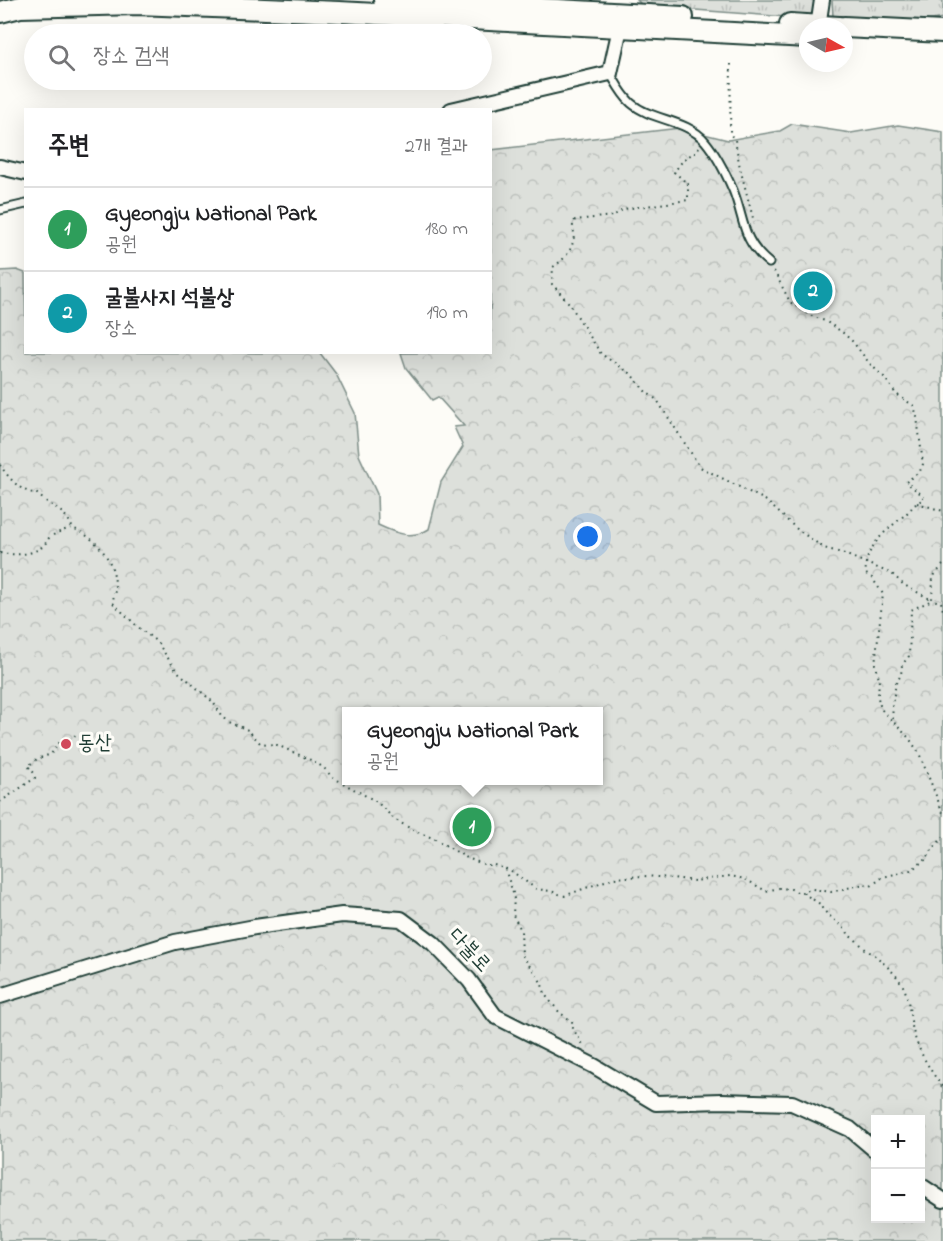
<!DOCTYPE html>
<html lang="ko">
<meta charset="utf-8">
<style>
:root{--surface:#fff;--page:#f2f2f2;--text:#202124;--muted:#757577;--line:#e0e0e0;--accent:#111827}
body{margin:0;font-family:"Indie Flower","Poor Story",sans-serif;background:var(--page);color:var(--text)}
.controls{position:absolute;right:18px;bottom:18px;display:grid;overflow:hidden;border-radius:0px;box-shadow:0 6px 24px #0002}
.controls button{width:54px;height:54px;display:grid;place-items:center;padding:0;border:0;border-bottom:2px solid var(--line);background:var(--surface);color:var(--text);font:30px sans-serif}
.compass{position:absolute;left:799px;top:18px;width:54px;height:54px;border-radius:50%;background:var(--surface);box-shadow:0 6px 24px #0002;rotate:98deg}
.you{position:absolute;left:588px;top:537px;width:21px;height:21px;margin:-15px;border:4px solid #fff;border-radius:50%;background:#1a73e8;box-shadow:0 0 0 9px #1a73e833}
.badge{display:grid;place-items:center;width:39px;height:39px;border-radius:50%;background:var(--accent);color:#fff;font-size:20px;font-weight:700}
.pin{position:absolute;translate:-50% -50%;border:3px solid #fff;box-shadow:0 2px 6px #0006}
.popup{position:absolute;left:342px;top:707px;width:261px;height:78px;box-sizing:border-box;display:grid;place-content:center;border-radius:0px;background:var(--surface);filter:drop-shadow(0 2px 4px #0005);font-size:20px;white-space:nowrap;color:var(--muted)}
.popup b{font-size:22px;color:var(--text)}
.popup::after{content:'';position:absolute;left:50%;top:100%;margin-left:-12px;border:12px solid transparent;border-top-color:var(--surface)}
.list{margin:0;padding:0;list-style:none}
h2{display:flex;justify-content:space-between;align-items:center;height:78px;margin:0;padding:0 24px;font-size:26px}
h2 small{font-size:20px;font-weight:400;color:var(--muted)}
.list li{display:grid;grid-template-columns:39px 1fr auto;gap:18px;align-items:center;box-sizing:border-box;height:84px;padding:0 24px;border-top:2px solid var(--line)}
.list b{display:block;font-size:22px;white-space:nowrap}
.list p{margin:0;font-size:20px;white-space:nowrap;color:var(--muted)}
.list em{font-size:20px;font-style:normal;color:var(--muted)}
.icon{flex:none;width:33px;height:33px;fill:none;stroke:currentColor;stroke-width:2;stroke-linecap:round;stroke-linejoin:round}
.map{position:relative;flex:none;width:943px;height:1241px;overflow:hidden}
.search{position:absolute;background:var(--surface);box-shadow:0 6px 24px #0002;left:24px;top:24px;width:468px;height:66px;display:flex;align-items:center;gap:15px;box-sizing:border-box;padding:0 21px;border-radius:33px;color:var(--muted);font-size:22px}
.panel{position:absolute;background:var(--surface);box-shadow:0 6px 24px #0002;left:24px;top:108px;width:468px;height:246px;border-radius:0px}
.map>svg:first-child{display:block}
.grass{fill:url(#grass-tufts);stroke:#7e8e88;stroke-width:1.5}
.park{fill:url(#park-crowns);stroke:#7e8e88;stroke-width:1.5;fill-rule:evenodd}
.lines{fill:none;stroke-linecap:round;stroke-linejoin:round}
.lane-casing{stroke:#1f3d34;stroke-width:11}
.street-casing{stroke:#1f3d34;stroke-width:18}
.secondary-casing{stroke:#1f3d34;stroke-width:24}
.path{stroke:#1f3d34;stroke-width:2;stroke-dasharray:1.5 4.5;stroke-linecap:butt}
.lane{stroke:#fdfcf7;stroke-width:7}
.street{stroke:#fdfcf7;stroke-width:14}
.secondary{stroke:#fdfcf7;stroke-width:20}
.poi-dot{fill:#d1495b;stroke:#fdfcf7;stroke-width:2}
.labels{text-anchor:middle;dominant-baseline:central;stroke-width:6;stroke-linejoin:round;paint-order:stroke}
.poi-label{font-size:21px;fill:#1f3d34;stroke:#fdfcf7;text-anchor:start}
.street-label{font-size:21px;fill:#1f3d34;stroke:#fdfcf7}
</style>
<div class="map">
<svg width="943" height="1241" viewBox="0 0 943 1241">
<defs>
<pattern id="grass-tufts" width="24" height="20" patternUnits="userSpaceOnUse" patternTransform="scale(1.5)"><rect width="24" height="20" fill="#dde0db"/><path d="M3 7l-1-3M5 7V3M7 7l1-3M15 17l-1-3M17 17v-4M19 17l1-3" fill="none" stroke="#bdc1bd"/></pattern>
<pattern id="park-crowns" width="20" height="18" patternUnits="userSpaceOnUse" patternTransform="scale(1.5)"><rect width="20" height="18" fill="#dde0db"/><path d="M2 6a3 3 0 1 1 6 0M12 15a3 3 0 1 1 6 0" fill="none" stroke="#bdc1bd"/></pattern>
</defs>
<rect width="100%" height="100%" fill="#fdfcf7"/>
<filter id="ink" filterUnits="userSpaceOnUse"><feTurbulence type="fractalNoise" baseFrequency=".0167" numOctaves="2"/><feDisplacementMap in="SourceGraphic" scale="12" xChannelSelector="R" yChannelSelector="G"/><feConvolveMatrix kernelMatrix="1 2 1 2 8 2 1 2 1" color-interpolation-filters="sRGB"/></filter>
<g filter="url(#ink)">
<g class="grass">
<polygon points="637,0 819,0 812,19 643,6"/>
<polygon points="832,0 943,0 943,18 910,24 879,18 840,20 833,16"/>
</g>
<path class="park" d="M792 124 851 133 898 125 943 132V1241H0V271L17 270 25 273 26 352 320 353 336 374 355 413 359 455 377 494 378 525C395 533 412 540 429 529L441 482 463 447 454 427 464 426 438 397 432 400 406 368 401 353 490 352 491 150 680 128 728 140 780 131ZM346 712H598V780H346ZM876 1120H920V1218H876Z"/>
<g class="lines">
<g class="lane-casing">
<g id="lane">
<path d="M610 73C616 83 622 95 631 103 652 121 686 119 705 141 716 154 726 174 733 190 745 220 741 240 769 263"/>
<polyline points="0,210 26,204"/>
</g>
</g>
<g class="street-casing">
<g id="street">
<polyline points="818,27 822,0"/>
<polyline points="451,110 610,73 620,28"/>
<polyline points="0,167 26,173"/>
<polyline points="0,996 175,942 255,927 342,915 401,919 433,943 469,980 495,1016 594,1066 656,1103 722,1101 792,1103 850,1129 876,1151"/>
<polyline points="920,1185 943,1200"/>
</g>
</g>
<g class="secondary-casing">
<g id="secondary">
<polyline points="384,0 683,17"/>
<polyline points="0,12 20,7 137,4 339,12 808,37"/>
<polyline points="790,24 839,27"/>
<polyline points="844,27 943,32"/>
</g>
</g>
<g class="path">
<polyline points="731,64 730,134 735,140 740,168 754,222"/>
<path d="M699 147 697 151 684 159 674 172 688 184V200L624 209 613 216 575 220C571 227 574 228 574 235 573 250 565 259 553 267L552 284 569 303 601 354 630 373 646 392 657 400 700 467 765 500 798 530 824 548 842 553 892 574 904 585 932 600"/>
<path d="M774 271 790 302 809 315 825 321 842 332 853 342 870 364 884 377 896 394 914 406 917 417 923 464 920 471 906 482 921 494 924 499C915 503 912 508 906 514 887 530 863 547 866 574L872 578 883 594 875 664 879 678 878 698 881 709 909 738 919 753 943 813"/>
<path d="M0 465C8 477 21 493 36 493 49 506 65 509 72 527"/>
<polyline points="917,503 943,511"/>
<path d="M0 553C15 555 31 556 43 546 47 543 45 542 49 538 55 533 64 530 72 528 96 537 116 561 115 588 115 593 113 597 113 603L138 627 157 642 176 670 213 702 222 716 229 722 248 730 260 743 277 745 313 761 324 768 332 777 377 802 394 819 413 830 435 839 467 858 486 865H494L510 870 536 889 551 891 564 896 613 878 643 876 673 878 694 881 730 876 745 879 766 891 779 888 791 889 799 893 812 889 831 892 864 884 871 886 883 877 911 870 928 858 929 854 943 837"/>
<polyline points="943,565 933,577 932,600 941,602 943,611"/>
<polyline points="893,719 892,705 896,683 901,675 902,665 909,656 911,610 932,600"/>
<path d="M0 802 35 778 34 773 28 766 37 759 51 754 59 743C63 744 73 739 75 735"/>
<polyline points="505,869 514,896 513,915 521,930 522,955 541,982 546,996 560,1013 572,1021 573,1029 584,1046"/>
<path d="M803 893 820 904 823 910 847 931 849 936C859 940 864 951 874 954 882 962 893 971 900 981 909 993 909 1012 912 1026 916 1048 930 1070 943 1088"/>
</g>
<use href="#lane" class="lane"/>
<use href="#street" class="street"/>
<use href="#secondary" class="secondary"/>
</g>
</g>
<circle class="poi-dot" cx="66" cy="744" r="6"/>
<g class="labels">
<g class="poi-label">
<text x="78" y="744">동산</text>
</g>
<g class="street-label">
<text transform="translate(469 951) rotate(47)">다불로</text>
</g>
</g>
</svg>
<div class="controls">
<button>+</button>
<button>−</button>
</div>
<svg class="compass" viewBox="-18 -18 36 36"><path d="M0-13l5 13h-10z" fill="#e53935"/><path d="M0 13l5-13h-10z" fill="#757577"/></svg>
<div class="you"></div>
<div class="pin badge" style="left:472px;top:827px;background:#2e9e5b">1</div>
<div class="popup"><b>Gyeongju National Park</b>공원</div>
<div class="pin badge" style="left:813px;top:291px;background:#0f9aa8">2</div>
<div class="search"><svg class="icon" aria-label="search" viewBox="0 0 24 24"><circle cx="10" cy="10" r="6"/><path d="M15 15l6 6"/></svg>장소 검색</div>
<section class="panel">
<h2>주변<small>2개 결과</small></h2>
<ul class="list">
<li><span class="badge" style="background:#2e9e5b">1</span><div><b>Gyeongju National Park</b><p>공원</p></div><em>180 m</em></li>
<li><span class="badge" style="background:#0f9aa8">2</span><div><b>굴불사지 석불상</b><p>장소</p></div><em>190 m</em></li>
</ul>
</section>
</div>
